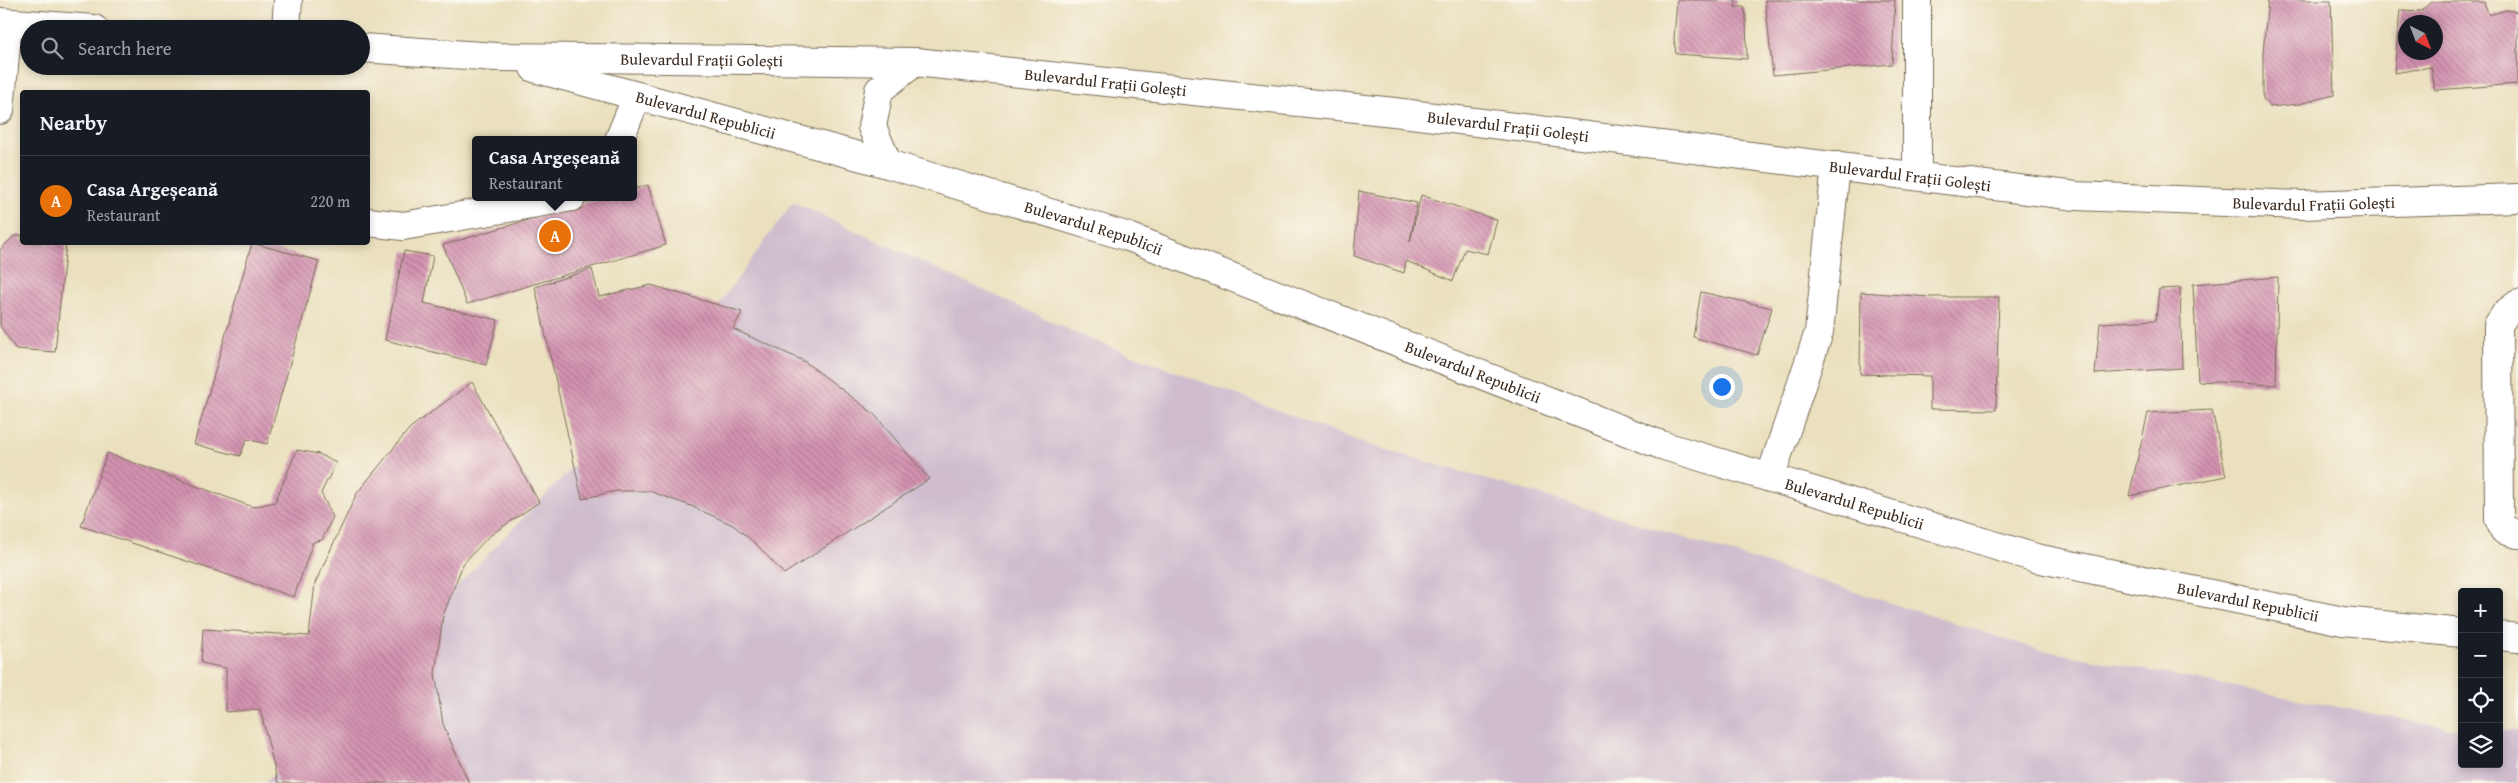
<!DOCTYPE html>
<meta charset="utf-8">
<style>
:root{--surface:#171b24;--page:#242831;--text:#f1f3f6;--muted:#9ea1a6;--line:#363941;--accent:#b45309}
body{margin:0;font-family:"Gentium Book Plus",serif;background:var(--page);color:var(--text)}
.controls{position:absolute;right:15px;bottom:15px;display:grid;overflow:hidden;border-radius:5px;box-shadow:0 2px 8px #0003}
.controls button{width:45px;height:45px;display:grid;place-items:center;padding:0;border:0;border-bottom:1px solid var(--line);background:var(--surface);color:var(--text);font:25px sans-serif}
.compass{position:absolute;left:2398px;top:15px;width:45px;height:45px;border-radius:50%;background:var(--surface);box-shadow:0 2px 8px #0003;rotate:138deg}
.you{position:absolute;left:1721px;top:386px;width:18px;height:18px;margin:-12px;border:4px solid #fff;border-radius:50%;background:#1a73e8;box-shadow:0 0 0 8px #1a73e833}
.badge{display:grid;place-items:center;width:32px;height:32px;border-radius:50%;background:var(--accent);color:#fff;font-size:16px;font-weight:700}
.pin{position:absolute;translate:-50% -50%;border:2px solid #fff;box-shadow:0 1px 5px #0006}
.popup{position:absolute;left:472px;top:136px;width:165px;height:65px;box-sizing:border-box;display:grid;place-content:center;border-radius:5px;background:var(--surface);filter:drop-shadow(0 1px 4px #0005);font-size:16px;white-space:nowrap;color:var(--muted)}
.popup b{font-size:19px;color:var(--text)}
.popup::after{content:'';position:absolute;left:50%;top:100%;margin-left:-10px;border:10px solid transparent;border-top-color:var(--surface)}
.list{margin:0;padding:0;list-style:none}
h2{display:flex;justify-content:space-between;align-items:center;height:65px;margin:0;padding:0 20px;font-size:21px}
h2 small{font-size:16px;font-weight:400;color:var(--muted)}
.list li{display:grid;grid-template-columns:32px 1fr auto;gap:15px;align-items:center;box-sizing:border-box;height:90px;padding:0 20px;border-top:1px solid var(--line)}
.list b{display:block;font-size:19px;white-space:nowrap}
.list p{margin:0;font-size:16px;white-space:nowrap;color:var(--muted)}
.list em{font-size:16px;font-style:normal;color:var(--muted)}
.icon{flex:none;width:28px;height:28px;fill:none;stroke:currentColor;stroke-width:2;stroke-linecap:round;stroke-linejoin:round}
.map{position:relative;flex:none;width:2518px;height:783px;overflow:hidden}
.search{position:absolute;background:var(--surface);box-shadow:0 2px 8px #0003;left:20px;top:20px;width:350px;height:55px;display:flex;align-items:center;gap:12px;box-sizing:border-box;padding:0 18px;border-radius:28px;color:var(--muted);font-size:19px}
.panel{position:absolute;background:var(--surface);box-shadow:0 2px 8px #0003;left:20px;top:90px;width:350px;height:155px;border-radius:5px}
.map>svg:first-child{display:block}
.railway{fill:#cfbdce}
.building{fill:url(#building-back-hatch);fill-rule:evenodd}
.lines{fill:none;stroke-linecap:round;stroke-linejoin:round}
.minor-casing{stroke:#786a56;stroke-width:30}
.major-casing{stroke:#786a56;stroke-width:30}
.minor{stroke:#fff;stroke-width:28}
.major{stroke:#fff;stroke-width:28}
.labels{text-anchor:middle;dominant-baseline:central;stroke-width:4.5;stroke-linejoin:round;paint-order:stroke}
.street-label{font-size:16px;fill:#3b2a1e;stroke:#fbf7ec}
</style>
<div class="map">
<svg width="2518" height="783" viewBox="0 0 2518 783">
<defs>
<pattern id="building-back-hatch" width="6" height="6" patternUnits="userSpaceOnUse" patternTransform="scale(1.25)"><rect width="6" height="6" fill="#d392b0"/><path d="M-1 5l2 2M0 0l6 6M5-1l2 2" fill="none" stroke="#ac778f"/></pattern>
</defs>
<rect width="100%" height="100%" fill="#fbf7ec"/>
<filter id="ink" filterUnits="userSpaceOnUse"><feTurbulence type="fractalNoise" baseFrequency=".02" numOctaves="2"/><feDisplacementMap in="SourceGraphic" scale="10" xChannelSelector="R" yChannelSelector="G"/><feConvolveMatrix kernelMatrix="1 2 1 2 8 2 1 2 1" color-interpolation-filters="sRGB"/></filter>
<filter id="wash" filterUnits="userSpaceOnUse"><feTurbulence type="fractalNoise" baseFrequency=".0096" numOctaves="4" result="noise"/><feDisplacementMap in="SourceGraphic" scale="20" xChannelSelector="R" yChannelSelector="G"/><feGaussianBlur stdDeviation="1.12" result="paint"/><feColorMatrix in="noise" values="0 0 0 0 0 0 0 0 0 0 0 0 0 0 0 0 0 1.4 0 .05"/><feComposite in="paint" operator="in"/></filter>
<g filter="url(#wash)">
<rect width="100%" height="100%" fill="#eae0be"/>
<polygon class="railway" points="793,202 1085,337 1366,444 1630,521 2037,649 2448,728 2462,728 2462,764 2499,764 2499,730 2518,731 2518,783 265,783 684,353"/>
<g id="blocks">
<g class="building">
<polygon points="1677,0 1736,0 1735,7 1744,7 1746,16 1747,59 1676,54 1674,39"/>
<polygon points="1765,0 1895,0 1892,64 1773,75"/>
<polygon points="2268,0 2331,0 2334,95 2299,104 2270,107 2263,99 2263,53"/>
<path d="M2432 2H2484L2489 15 2506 10 2518 12V84L2435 90 2431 67 2394 73 2400 10 2422 11ZM2406 22H2436V52H2406Z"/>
<polygon points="648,185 666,245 467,304 443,245 606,197 634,197 634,189"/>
<polygon points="1359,191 1417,203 1410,242 1421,195 1497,220 1488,254 1465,249 1453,281 1406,261 1404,273 1354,256"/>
<polygon points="22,235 22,242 66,244 55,352 16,349 0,326 0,250 14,236"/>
<polygon points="252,243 319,261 267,444 247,439 240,456 194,444"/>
<polygon points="404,251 433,256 424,303 498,320 486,365 385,340"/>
<polygon points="592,269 599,297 651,285 742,312 733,329 804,361 873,413 929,479 784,574 757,545 733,525 691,506 649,491 615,491 582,499 535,287"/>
<polygon points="2278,277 2276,385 2198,381 2193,284"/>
<polygon points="2180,288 2182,368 2095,374 2100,323 2156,320 2159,289"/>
<polygon points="1701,292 1772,308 1757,355 1693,337"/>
<polygon points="1861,292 1930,297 1999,297 1996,410 1930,409 1930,376 1860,374"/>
<polygon points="472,382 539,502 488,537 463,564 443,616 435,673 443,724 469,783 278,783 260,709 226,712 226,668 201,663 203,629 309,636 315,583 357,493 410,428"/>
<polygon points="2212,410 2226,476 2129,496 2148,413"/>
<polygon points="297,450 319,454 336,463 321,493 333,517 322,540 313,542 294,597 81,526 107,453 253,507 275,502"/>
</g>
</g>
</g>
<g filter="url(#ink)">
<use href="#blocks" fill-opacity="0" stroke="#786a56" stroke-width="1"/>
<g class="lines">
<g class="minor-casing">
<g id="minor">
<polyline points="1917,0 1917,176"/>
<polyline points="286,29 288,0"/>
<polyline points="0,110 8,23"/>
<polyline points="619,140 637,96"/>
<polyline points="368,222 403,226 572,197"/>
<polyline points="2518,304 2506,313 2498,325 2499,519 2504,530 2518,534"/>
<polyline points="1770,478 1819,332 1836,166"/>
</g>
</g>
<g class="major-casing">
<g id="major">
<polyline points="0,22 94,29"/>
<path id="s1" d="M361 48 497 57 915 62 1394 112 2076 196 2302 205 2518 198"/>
<path id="s2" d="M534 68 888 164 1129 237 1661 445 2036 558 2343 621 2462 633"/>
<polyline points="888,164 872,127 879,90 915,62"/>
<polyline points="2499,636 2518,638"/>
</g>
</g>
<use href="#minor" class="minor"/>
<use href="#major" class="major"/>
</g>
</g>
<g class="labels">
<g class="street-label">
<text stroke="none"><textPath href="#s1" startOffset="341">Bulevardul Frații Golești</textPath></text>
<text stroke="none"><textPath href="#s1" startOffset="746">Bulevardul Frații Golești</textPath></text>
<text stroke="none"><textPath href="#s2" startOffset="178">Bulevardul Republicii</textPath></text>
<text stroke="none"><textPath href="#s1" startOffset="1151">Bulevardul Frații Golești</textPath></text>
<text stroke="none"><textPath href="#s1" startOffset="1556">Bulevardul Frații Golești</textPath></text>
<text stroke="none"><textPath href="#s1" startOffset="1961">Bulevardul Frații Golești</textPath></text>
<text stroke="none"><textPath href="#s2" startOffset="582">Bulevardul Republicii</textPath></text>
<text stroke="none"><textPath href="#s2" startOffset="988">Bulevardul Republicii</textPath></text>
<text stroke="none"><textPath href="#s2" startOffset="1392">Bulevardul Republicii</textPath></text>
<text stroke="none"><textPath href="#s2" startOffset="1798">Bulevardul Republicii</textPath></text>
</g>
</g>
</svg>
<div class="controls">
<button>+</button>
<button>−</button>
<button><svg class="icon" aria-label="locate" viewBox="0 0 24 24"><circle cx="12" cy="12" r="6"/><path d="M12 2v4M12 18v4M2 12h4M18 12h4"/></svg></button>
<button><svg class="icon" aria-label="layers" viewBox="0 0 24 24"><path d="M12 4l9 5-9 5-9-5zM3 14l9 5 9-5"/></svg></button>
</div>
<svg class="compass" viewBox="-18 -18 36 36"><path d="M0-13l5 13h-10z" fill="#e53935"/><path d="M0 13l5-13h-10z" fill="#9ea1a6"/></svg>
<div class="you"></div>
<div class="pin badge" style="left:555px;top:236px;background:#e8710a">A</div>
<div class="popup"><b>Casa Argeșeană</b>Restaurant</div>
<div class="search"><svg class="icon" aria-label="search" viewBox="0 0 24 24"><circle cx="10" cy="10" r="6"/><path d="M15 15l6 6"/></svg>Search here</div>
<section class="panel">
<h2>Nearby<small></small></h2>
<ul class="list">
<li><span class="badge" style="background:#e8710a">A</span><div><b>Casa Argeșeană</b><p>Restaurant</p></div><em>220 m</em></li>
</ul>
</section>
</div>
